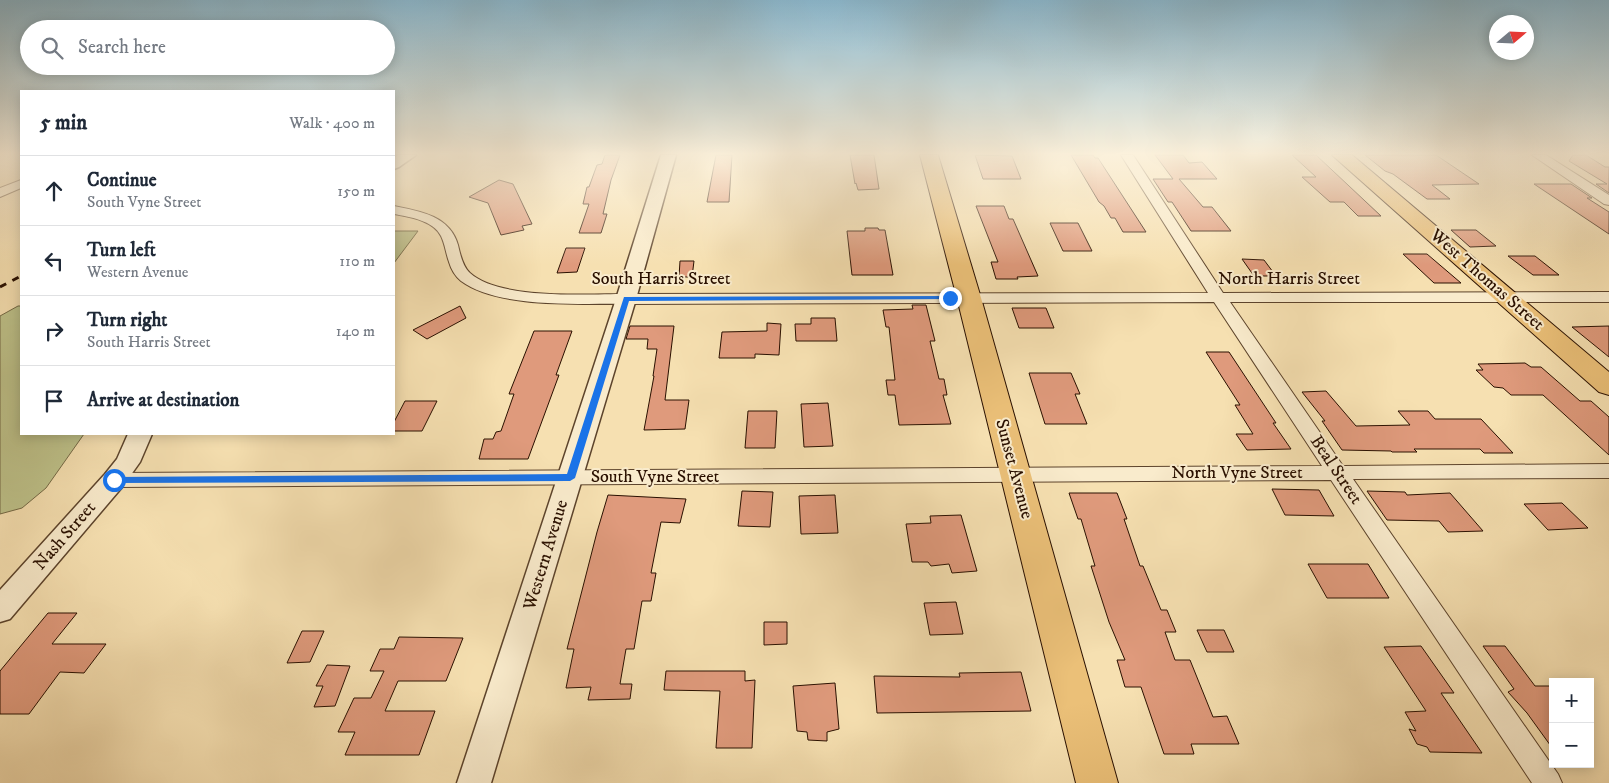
<!DOCTYPE html>
<meta charset="utf-8">
<style>
:root{--surface:#fff;--page:#f6f6f7;--text:#1f2937;--muted:#747a83;--line:#e0e1e3}
body{margin:0;font-family:"IM FELL DW Pica",serif;background:var(--page);color:var(--text)}
.controls{position:absolute;right:15px;bottom:15px;display:grid;overflow:hidden;border-radius:0px;box-shadow:0 2px 12px #0003}
.controls button{width:45px;height:45px;display:grid;place-items:center;padding:0;border:0;border-bottom:1px solid var(--line);background:var(--surface);color:var(--text);font:25px sans-serif}
.compass{position:absolute;left:1489px;top:15px;width:45px;height:45px;border-radius:50%;background:var(--surface);box-shadow:0 2px 12px #0003;rotate:71deg}
.stop{position:absolute;width:15px;height:15px;margin:-11px;border:4px solid #1a73e8;border-radius:50%;background:#fff}
.stop.end{background:#1a73e8;border-color:#fff;box-shadow:0 1px 5px #0008}
.list{margin:0;padding:0;list-style:none}
h2{display:flex;justify-content:space-between;align-items:center;height:65px;margin:0;padding:0 20px;font-size:21px}
h2 small{font-size:16px;font-weight:400;color:var(--muted)}
.list li{display:grid;grid-template-columns:32px 1fr auto;gap:15px;align-items:center;box-sizing:border-box;height:70px;padding:0 20px;border-top:1px solid var(--line)}
.list b{display:block;font-size:19px;white-space:nowrap}
.list p{margin:0;font-size:16px;white-space:nowrap;color:var(--muted)}
.list em{font-size:16px;font-style:normal;color:var(--muted)}
.icon{flex:none;width:28px;height:28px;fill:none;stroke:currentColor;stroke-width:2;stroke-linecap:round;stroke-linejoin:round}
.map{position:relative;flex:none;width:1609px;height:783px;overflow:hidden}
.search{position:absolute;background:var(--surface);box-shadow:0 2px 12px #0003;left:20px;top:20px;width:375px;height:55px;display:flex;align-items:center;gap:12px;box-sizing:border-box;padding:0 18px;border-radius:28px;color:var(--muted);font-size:19px}
.panel{position:absolute;background:var(--surface);box-shadow:0 2px 12px #0003;left:20px;top:90px;width:375px;height:345px;border-radius:0px}
.map>svg:first-child{display:block}
.green{fill:#bec28a;stroke:#746945}
.building{fill:#df9a7c;stroke:#2a1000}
.lines{fill:none;stroke-linecap:round;stroke-linejoin:round}
.minor-casing{stroke:#5d442c;stroke-width:2}
.tertiary-casing{stroke:#5d442c;stroke-width:3}
.primary-casing{stroke:#2a1000;stroke-width:2}
.minor{fill:#f9ebcc;fill-rule:evenodd}
.tertiary{fill:#f9ebcc;fill-rule:evenodd}
.primary{fill:#ebc078;fill-rule:evenodd}
.rail{stroke:#2a1000;stroke-width:3;stroke-dasharray:7 7;stroke-linecap:butt}
.route{fill:#1a73e8}
.labels{text-anchor:middle;dominant-baseline:central;stroke-width:4;stroke-linejoin:round;paint-order:stroke}
.street-label{font-size:18px;fill:#2a1000;stroke:#f9ebcc}
</style>
<div class="map">
<svg width="1609" height="783" viewBox="0 0 1609 783">
<rect width="100%" height="100%" fill="#f6e0b1"/>
<filter id="stains"><feTurbulence type="fractalNoise" baseFrequency=".004" numOctaves="4"/><feColorMatrix values="0 0 0 0 .2 0 0 0 0 .09 0 0 0 0 .02 0 0 0 .5 -.17"/></filter>
<radialGradient id="worn" r=".72"><stop offset=".6" stop-color="#630" stop-opacity="0"/><stop offset="1" stop-color="#630" stop-opacity=".3"/></radialGradient>
<g class="green">
<polygon points="394,231 418,231 394,263"/>
<polygon points="18,306 21,306 21,434 84,434 46,488 22,508 0,514 0,316"/>
</g>
<g class="building">
<polygon points="605,155 620,155 611,180 603,214 607,214 601,233 579,233 589,204 583,204 587,187 589,187 597,165 602,164"/>
<polygon points="716,155 732,155 729,202 707,202"/>
<polygon points="850,155 874,155 879,189 858,190 856,183 855,184"/>
<polygon points="975,155 1012,156 1021,179 983,179"/>
<polygon points="1071,155 1093,155 1095,158 1098,158 1146,232 1123,232 1115,218 1111,218 1104,206 1099,202"/>
<polygon points="1155,155 1183,155 1189,163 1202,162 1217,179 1179,179 1203,207 1212,207 1231,231 1191,231 1172,202 1168,202 1153,179 1173,179"/>
<polygon points="1292,155 1316,155 1381,216 1358,216 1344,202 1330,202 1302,177 1316,177"/>
<polygon points="1365,155 1436,155 1479,184 1432,185 1450,199 1427,199 1393,174 1385,171"/>
<polygon points="1573,155 1586,155 1605,167 1609,167 1609,193 1596,184 1607,184 1569,161"/>
<polygon points="499,180 513,184 532,224 522,226 524,230 501,235 488,203 469,197"/>
<polygon points="1534,184 1571,184 1592,198 1587,198 1609,212 1609,234"/>
<polygon points="976,206 1004,206 1009,219 1013,219 1038,276 1017,277 1018,279 996,279 991,262 998,262"/>
<polygon points="1050,223 1078,223 1092,251 1063,251"/>
<polygon points="865,228 878,228 879,230 885,230 893,275 852,275 847,231 865,231"/>
<polygon points="1451,230 1476,230 1496,246 1470,247"/>
<polygon points="566,248 585,248 577,272 557,273"/>
<polygon points="1403,254 1427,254 1461,283 1434,283"/>
<polygon points="1508,256 1535,256 1559,275 1533,275"/>
<polygon points="1242,259 1264,260 1276,276 1254,276"/>
<polygon points="680,261 694,261 692,277 679,277"/>
<polygon points="912,305 926,305 935,341 930,341 939,379 944,379 947,395 943,395 951,424 899,425 895,395 888,395 886,380 895,380 889,327 886,327 883,310 913,309"/>
<polygon points="460,306 466,318 427,339 413,330"/>
<polygon points="1012,308 1046,308 1054,328 1019,328"/>
<polygon points="811,318 835,318 837,341 796,341 795,324 811,324"/>
<polygon points="767,323 781,324 779,355 755,354 755,358 719,358 722,332 767,331"/>
<polygon points="630,326 674,326 665,400 689,400 685,429 644,430 654,376 653,376 657,349 647,349 648,339 626,339"/>
<polygon points="1609,326 1609,357 1572,327"/>
<polygon points="534,331 572,331 556,375 559,375 528,459 479,459 484,439 493,439 496,432 501,431 514,394 509,394"/>
<polygon points="1206,352 1229,352 1276,423 1273,423 1291,449 1247,450 1236,434 1253,434 1235,405 1240,405"/>
<polygon points="1525,363 1531,367 1541,367 1580,401 1591,401 1609,417 1609,455 1543,395 1511,395 1503,388 1494,387 1476,370 1483,370 1478,364"/>
<polygon points="1029,373 1071,373 1080,394 1075,394 1087,424 1045,424"/>
<polygon points="1326,391 1356,426 1410,425 1398,411 1428,411 1435,419 1481,419 1513,453 1484,453 1480,449 1414,449 1417,452 1392,452 1391,451 1342,450 1322,421 1325,421 1302,392"/>
<polygon points="405,401 437,401 422,431 394,431 394,422"/>
<polygon points="828,403 833,446 804,447 801,404"/>
<polygon points="748,411 777,411 775,448 745,448"/>
<polygon points="1272,489 1319,490 1334,516 1285,515"/>
<polygon points="742,491 773,492 770,527 738,526"/>
<polygon points="1367,491 1405,492 1407,495 1450,493 1483,531 1448,532 1439,521 1387,520"/>
<polygon points="1069,493 1117,493 1127,519 1124,519 1140,566 1143,566 1161,610 1167,610 1176,632 1165,632 1175,660 1190,660 1213,717 1227,716 1239,744 1191,744 1194,754 1164,754 1141,687 1125,687 1117,660 1125,660 1109,622 1091,566 1095,566 1081,519 1078,519"/>
<polygon points="608,495 686,499 680,523 661,522 651,573 656,573 651,601 642,601 634,649 626,649 620,684 632,684 630,699 588,700 591,687 566,688 574,649 567,649 597,532"/>
<polygon points="835,495 838,533 801,534 799,496"/>
<polygon points="1562,503 1588,528 1548,530 1524,504"/>
<polygon points="961,515 977,571 952,573 949,564 931,566 928,562 912,562 906,524 931,523 930,516"/>
<polygon points="1308,564 1368,564 1389,598 1327,598"/>
<polygon points="956,602 963,634 930,635 924,603"/>
<polygon points="48,613 77,613 52,644 106,644 84,673 60,672 29,714 0,714 0,671"/>
<polygon points="764,622 787,622 787,644 764,645"/>
<polygon points="1197,630 1224,630 1234,652 1207,652"/>
<polygon points="302,631 324,631 310,662 287,663"/>
<polygon points="399,637 463,638 446,681 398,681 385,711 435,711 419,755 345,755 355,732 338,732 354,698 371,698 384,671 370,671 380,649 394,649"/>
<polygon points="1421,646 1454,693 1441,693 1482,753 1430,752 1427,747 1417,744 1409,729 1416,731 1405,712 1426,711 1384,647"/>
<polygon points="1483,646 1505,646 1535,686 1553,686 1553,749 1527,713 1508,692 1514,689"/>
<polygon points="327,665 350,666 335,706 314,707 323,686 316,686"/>
<polygon points="666,671 745,671 745,681 755,680 752,748 716,748 720,691 664,690"/>
<polygon points="1021,672 1031,711 877,713 874,676 960,677 959,673"/>
<polygon points="835,683 839,729 827,732 827,741 808,740 807,732 797,731 793,686"/>
</g>
<g class="lines">
<g class="minor-casing">
<g id="minor">
<path d="M1121 155H1133L1223 293 1609 292V302H1230L1343 466 1609 464V478L1353 479 1558 774 1562 783H1532L1331 480 114 487 107 485 104 480 107 475 114 473 1322 466 1214 302 626 304C580 303 499 309 461 281 455 276 451 269 449 262 446 254 445 244 441 236 433 220 409 217 394 214V206C420 211 450 216 458 245 460 254 463 267 470 273 500 300 586 294 626 294L1208 293Z"/>
<polygon points="1532,155 1546,155 1609,195 1609,205 1604,204"/>
<polygon points="21,180 21,188 0,197 0,188"/>
</g>
</g>
<g class="tertiary-casing">
<g id="tertiary">
<polygon points="398,155 416,155 399,167 394,169 394,158"/>
<polygon points="661,155 676,155 636,299 491,783 457,783 616,299"/>
<polygon points="128,434 152,434 140,462 123,486 10,619 0,622 0,590 105,474 117,459"/>
</g>
</g>
<g class="primary-casing">
<g id="primary">
<polygon points="920,155 938,155 981,298 1118,783 1076,783 957,298"/>
<polygon points="1332,155 1352,155 1609,372 1609,395 1599,392"/>
</g>
</g>
<use href="#minor" class="minor"/>
<use href="#tertiary" class="tertiary"/>
<use href="#primary" class="primary"/>
<polyline class="rail" points="0,287 21,276"/>
</g>
<linearGradient id="sky" x2="0" y2="1"><stop stop-color="#8ab8cf"/><stop offset="0.58" stop-color="#fbf1dc"/><stop offset="1" stop-color="#fbf1dc" stop-opacity="0"/></linearGradient>
<rect width="1609" height="265" fill="url(#sky)"/>
<polygon class="route" points="950,296 953,298 952,299 629,301 575,478 570,481 114,483 110,480 114,477 567,474 624,297"/>
<g class="labels">
<g class="street-label">
<text x="661" y="279">South Harris Street</text>
<text x="1289" y="279">North Harris Street</text>
<text transform="translate(1487 280) rotate(41)">West Thomas Street</text>
<text transform="translate(1014 469) rotate(75)">Sunset Avenue</text>
<text transform="translate(1336 470) rotate(56)">Beal Street</text>
<text x="1237" y="473">North Vyne Street</text>
<text x="655" y="477">South Vyne Street</text>
<text transform="translate(65 536) rotate(-49)">Nash Street</text>
<text transform="translate(546 555) rotate(-73)">Western Avenue</text>
</g>
</g>
<rect width="100%" height="100%" filter="url(#stains)"/>
<rect width="100%" height="100%" fill="url(#worn)"/>
</svg>
<div class="controls">
<button>+</button>
<button>−</button>
</div>
<svg class="compass" viewBox="-18 -18 36 36"><path d="M0-13l5 13h-10z" fill="#e53935"/><path d="M0 13l5-13h-10z" fill="#747a83"/></svg>
<div class="stop" style="left:114px;top:480px"></div>
<div class="stop end" style="left:950px;top:298px"></div>
<div class="search"><svg class="icon" aria-label="search" viewBox="0 0 24 24"><circle cx="10" cy="10" r="6"/><path d="M15 15l6 6"/></svg>Search here</div>
<section class="panel">
<h2>5 min<small>Walk · 400 m</small></h2>
<ul class="list">
<li><svg class="icon" aria-label="ahead" viewBox="0 0 24 24"><path d="M12 20V5M6 11l6-6 6 6"/></svg><div><b>Continue</b><p>South Vyne Street</p></div><em>150 m</em></li>
<li><svg class="icon" aria-label="left" viewBox="0 0 24 24"><path d="M17 20v-9H6M10 6l-5 5 5 5"/></svg><div><b>Turn left</b><p>Western Avenue</p></div><em>110 m</em></li>
<li><svg class="icon" aria-label="right" viewBox="0 0 24 24"><path d="M7 20v-9h11M14 6l5 5-5 5"/></svg><div><b>Turn right</b><p>South Harris Street</p></div><em>140 m</em></li>
<li><svg class="icon" aria-label="arrive" viewBox="0 0 24 24"><path d="M6 21V4h12l-3 4 3 4H6"/></svg><div><b>Arrive at destination</b></div></li>
</ul>
</section>
</div>
